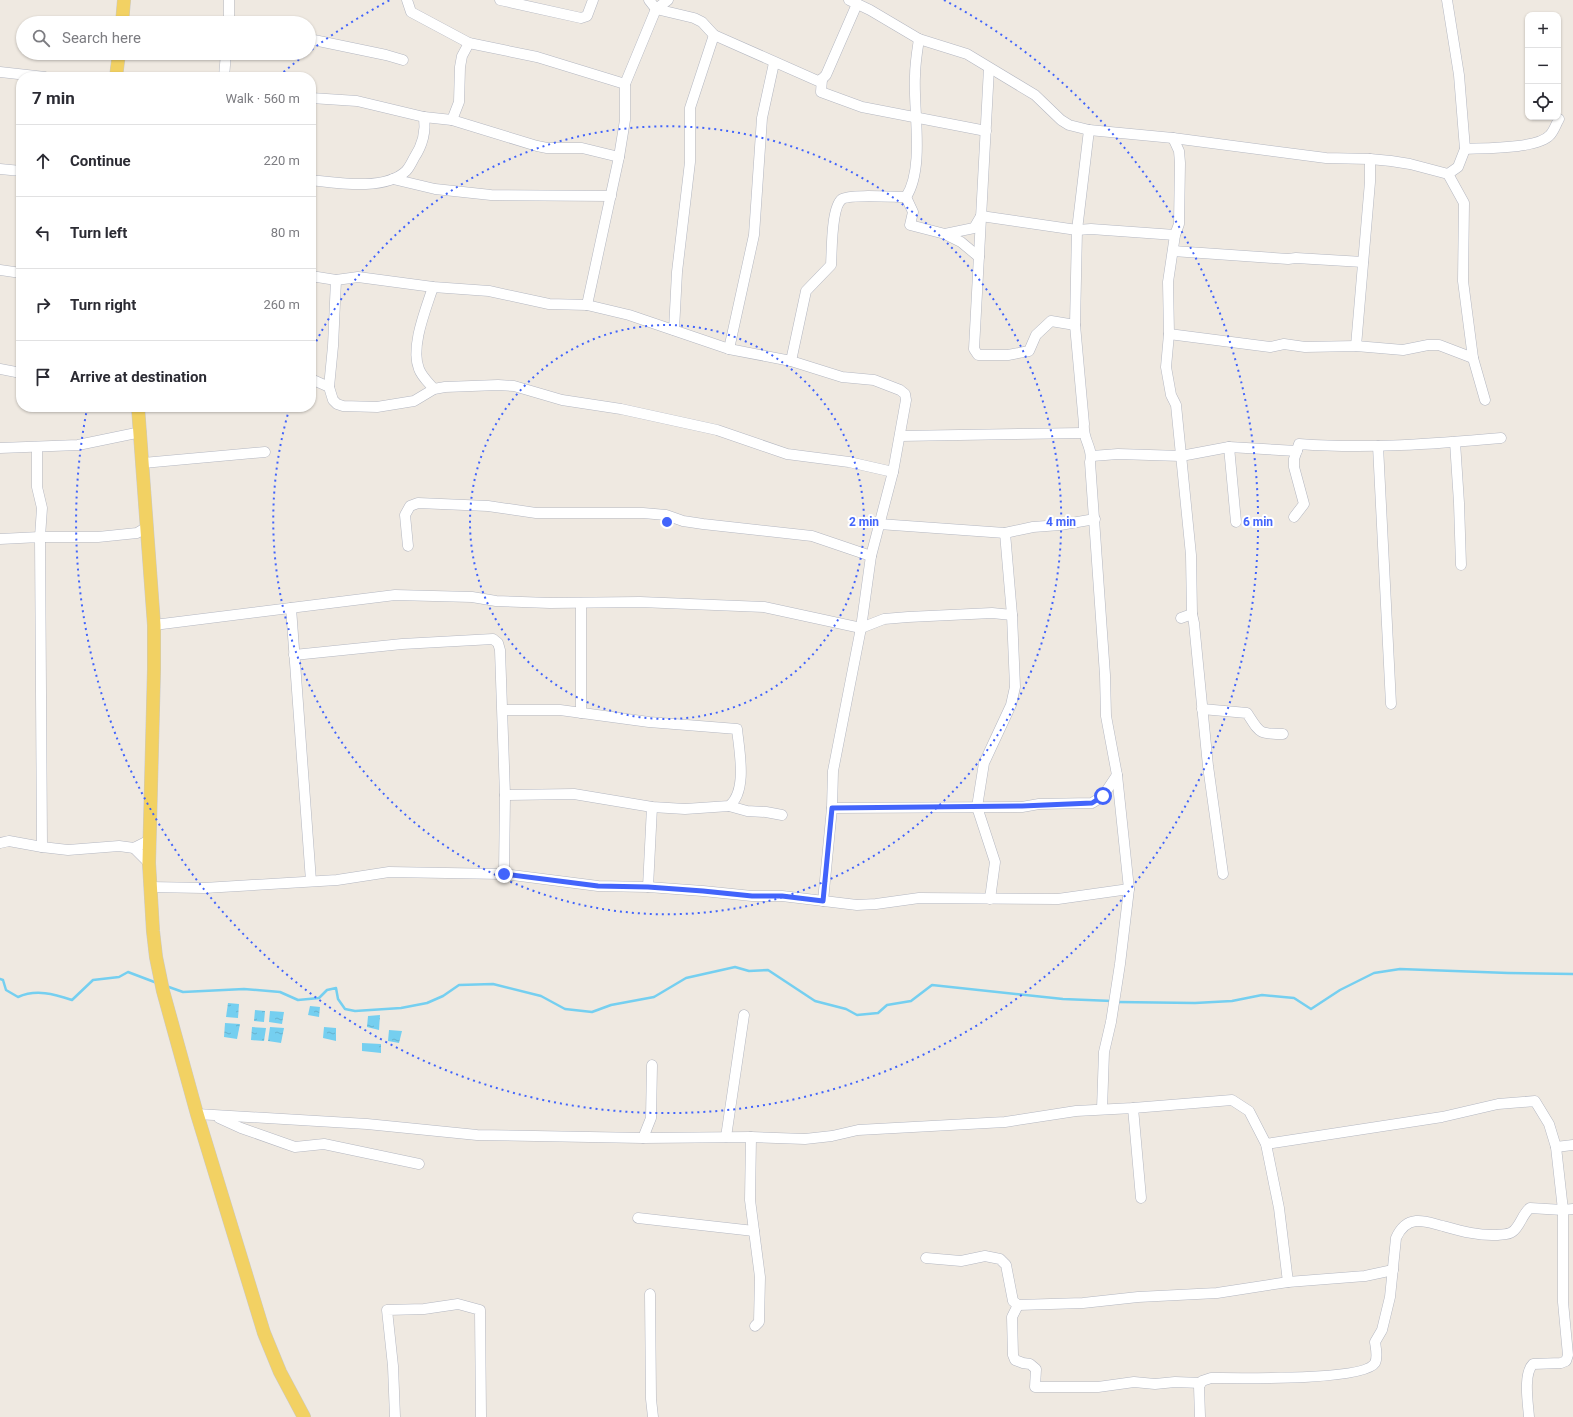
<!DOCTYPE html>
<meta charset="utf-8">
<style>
:root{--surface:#fff;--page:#f7f7f7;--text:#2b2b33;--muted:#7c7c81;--line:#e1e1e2}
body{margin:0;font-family:Roboto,sans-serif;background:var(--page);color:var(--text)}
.controls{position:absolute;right:12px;top:12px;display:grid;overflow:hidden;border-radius:8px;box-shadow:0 1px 3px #0004}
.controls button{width:36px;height:36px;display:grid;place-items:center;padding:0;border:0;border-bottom:1px solid var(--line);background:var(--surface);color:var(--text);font:20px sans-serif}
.stop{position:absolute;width:12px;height:12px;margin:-9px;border:3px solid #4264fb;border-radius:50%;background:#fff}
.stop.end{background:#4264fb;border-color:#fff;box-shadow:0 1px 4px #0008}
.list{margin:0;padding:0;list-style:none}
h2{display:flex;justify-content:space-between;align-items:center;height:52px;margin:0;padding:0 16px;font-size:17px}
h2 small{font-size:13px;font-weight:400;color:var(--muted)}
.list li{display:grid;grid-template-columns:26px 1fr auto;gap:12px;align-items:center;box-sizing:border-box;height:72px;padding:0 16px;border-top:1px solid var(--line)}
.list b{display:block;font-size:15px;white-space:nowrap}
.list em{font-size:13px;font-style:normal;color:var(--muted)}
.icon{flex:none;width:22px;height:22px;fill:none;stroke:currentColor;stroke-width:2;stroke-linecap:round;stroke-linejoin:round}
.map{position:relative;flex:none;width:1573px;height:1417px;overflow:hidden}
.search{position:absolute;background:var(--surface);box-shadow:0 1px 3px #0004;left:16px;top:16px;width:300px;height:44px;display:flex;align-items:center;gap:10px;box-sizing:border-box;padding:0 14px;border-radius:22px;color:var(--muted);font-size:15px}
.panel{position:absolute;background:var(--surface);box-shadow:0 1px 3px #0004;left:16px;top:72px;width:300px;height:340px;border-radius:16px}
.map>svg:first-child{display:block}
.water{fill:url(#water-ripples)}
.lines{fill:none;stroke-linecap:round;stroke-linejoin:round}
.stream{stroke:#75cff0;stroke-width:2.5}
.minor-casing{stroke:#b4b7c1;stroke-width:11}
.major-casing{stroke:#c9c9c9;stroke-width:14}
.minor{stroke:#fff;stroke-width:10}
.major{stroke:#f2d163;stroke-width:13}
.route{stroke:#4264fb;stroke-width:5}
.ring{fill:none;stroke:#4264fb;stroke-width:2;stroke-dasharray:2 4}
.centre{fill:#4264fb;stroke:#fff;stroke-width:2}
.ring-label{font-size:12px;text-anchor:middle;font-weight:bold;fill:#4264fb;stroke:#fff;stroke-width:4;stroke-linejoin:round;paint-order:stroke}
</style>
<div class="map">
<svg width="1573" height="1417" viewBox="0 0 1573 1417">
<defs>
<pattern id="water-ripples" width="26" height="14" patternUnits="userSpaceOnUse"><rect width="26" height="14" fill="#75cff0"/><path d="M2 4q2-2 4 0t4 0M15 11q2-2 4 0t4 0" fill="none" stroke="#66b2ce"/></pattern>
</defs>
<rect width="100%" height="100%" fill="#efe9e1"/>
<g class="water">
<polygon points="228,1003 239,1004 238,1018 226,1017"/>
<polygon points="310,1006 320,1007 319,1017 308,1015"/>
<polygon points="255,1010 265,1011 264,1022 254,1021"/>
<polygon points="270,1011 284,1012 282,1024 269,1022"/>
<polygon points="380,1015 379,1030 367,1027 368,1016"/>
<polygon points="225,1023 240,1024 237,1039 224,1037"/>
<polygon points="252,1027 266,1028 264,1041 251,1040"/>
<polygon points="270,1027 284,1028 281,1043 268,1041"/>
<polygon points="324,1027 336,1028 336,1041 323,1038"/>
<polygon points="389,1030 402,1031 399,1043 388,1041"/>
<polygon points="362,1043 381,1044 381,1053 362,1051"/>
</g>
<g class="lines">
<g class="stream">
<path d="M0 979 3 980 6 990 18 997C36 989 54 994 72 1000L93 980 119 977 128 972 157 983"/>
<polyline points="166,986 183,992 244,989 280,992 298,1000 319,998 327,990 336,988 338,999 345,1009 355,1011 401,1008 427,1003 443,996 459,985 493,984 541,996 565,1009 592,1012 611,1005 654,997 686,978 735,967 749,971 768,970 815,1001 846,1009 857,1015 878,1013 887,1005 911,1001 932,985 1063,999 1112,1001"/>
<polyline points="1117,1002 1195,1003 1232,1001 1262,995 1294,998 1311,1009 1340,990 1374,973 1400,969 1508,973 1573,974"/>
</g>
<g class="minor-casing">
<g id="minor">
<polyline points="407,0 411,12 469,43 537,57 625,84"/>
<polyline points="500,0 581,18 587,16 593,0"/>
<polyline points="649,0 656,9 694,18 702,22 714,35 818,81 822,79 826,75 857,4"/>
<polyline points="849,0 870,10 919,39 967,54 1035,95 1061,120 1069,125 1089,130 1173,138 1326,158 1370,159 1391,161 1410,164 1448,174 1458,167 1465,149 1459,75 1447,0"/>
<polyline points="229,23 229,0"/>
<polyline points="309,39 386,55 403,60"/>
<polyline points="989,68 974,349 978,355 1008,355 1029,351 1036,335 1051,321 1075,325"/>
<polyline points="0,72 45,77"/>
<polyline points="224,77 226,53"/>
<polyline points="822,79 821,92 862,107 986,131"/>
<polyline points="311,98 357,101 424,117 452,120 537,146 547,148 582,148 619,157"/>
<polyline points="452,120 459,102 460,67 462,56 469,43"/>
<path d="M1089 130 1077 230 1075 325 1084 424C1082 439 1094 449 1090 462L1105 675 1106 716 1117 775 1129 889 1120 964 1111 1022 1104 1052 1102 1109"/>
<polyline points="1173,138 1179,151 1180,163 1179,224 1175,235 1168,282 1169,334 1166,367 1171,395 1176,405 1191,555 1192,614 1194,623 1208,766 1223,874"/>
<path d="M1465 149C1484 148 1538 149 1550 135 1554 131 1556 124 1559 119"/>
<polyline points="0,169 21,171"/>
<polyline points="1448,174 1464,203 1463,281 1473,358 1485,400"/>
<polyline points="393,179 435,189 491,195 611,196"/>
<path d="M311 180C338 183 385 191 406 171 409 168 412 162 414 158 422 146 426 131 424 117"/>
<polyline points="906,197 913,212 910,225 945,234 974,228 981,216 1077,230 1091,229 1175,235"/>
<polyline points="945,234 961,242 979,257"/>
<polyline points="1173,251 1288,259 1296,258 1363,262"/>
<polyline points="0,270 21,273"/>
<polyline points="311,276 336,280 358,277 433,287 489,291 549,304 587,305 629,315 729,349 791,361 842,377 874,380 900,390 905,394 906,400 893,472 871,556 861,628 833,771 832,808 823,901"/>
<path d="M433 287C426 309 410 347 419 369 422 377 429 383 434 389"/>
<polyline points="587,305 619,157 625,120 625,84 656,9 668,0"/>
<polyline points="674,330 677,272 690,162 690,108 714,35"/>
<polyline points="1169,334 1270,347 1284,344 1305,347 1356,346 1403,350 1428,345 1439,345 1473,358"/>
<polyline points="1356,346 1370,182 1370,159"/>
<polyline points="729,349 754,235 762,118 774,63"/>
<path d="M791 361 806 291 831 265C832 252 831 207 842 199 850 194 894 197 906 197 925 168 913 110 915 76 915 64 917 52 919 39"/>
<polyline points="0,369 21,373"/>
<polyline points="311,379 329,387 333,400 337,404 343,406 377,407 414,401 434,389 445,387 498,385 514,386 562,400 621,409 717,430 787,454 849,462 893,472"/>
<polyline points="329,387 333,346 336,280"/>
<polyline points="900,436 1083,433"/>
<polyline points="1455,442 1459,503 1461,565"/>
<polyline points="1378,446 1391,704"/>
<polyline points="37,447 37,487 42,508 40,537 98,537 137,533 147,527"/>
<polyline points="1229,447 1236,522"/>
<polyline points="0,448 78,445 141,432"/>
<polyline points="1092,456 1118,454 1181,456 1229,447 1297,451"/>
<polyline points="143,463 265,452"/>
<path d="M1294 517 1304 504 1294 467V459L1299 444C1367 449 1434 444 1501 438"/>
<polyline points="879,524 1005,533 1033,527 1060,525 1095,519"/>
<polyline points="0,539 40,537 42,847"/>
<polyline points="408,546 405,515 410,506 418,503 488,506 536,513 643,513 666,515 683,521 703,524 812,536 871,556"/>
<polyline points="581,603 581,713"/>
<polyline points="291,608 311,881"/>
<polyline points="1181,618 1192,614"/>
<polyline points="154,625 395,595 472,597 496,601 550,603 640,602 764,607 861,628 884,619 908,617 992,613 1012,615"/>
<polyline points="294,655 402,644 493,639 498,643 500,650 505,795 504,874"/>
<path d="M1202 709 1247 713C1260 733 1258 734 1283 734"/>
<path d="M503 710H560L649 722 737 729C739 750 748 791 729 806L685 809 652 807 574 794 505 795"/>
<polyline points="729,806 747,811 766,812 782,815"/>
<polyline points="832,808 1022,807 1039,804 1092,803 1103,796 1117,775"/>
<polyline points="0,843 9,841 42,847 68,850 119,846 134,848 150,840"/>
<polyline points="134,848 149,863"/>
<polyline points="150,887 204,888 337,880 389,872 504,874 598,886 648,887 703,891 752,896 782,896 857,905 876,904 919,898 1058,899 1129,889"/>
<polyline points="648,887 652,807"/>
<polyline points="990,899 995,862 977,807 984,763 1011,705 1015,687 1012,615 1005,533"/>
<polyline points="1133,1108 1141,1198"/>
<polyline points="197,1114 367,1124 477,1135 643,1138 751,1137 750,1200 760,1277 759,1322 755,1326"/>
<polyline points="219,1118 241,1128 295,1147 324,1144 419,1164"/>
<polyline points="726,1137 744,1015"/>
<polyline points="751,1137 805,1139 832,1136 858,1130 1005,1122 1076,1111 1133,1108 1232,1100 1249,1111 1266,1144 1279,1208 1288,1282"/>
<polyline points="643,1138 651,1118 652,1065"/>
<path d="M1266 1144 1442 1117 1498 1104 1535 1101 1549 1124 1556 1147 1563 1210V1302L1568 1355 1566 1361 1561 1363 1533 1364C1523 1374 1528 1403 1529 1417"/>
<polyline points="1556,1147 1573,1145"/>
<polyline points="638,1218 754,1231"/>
<polyline points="926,1258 961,1261 985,1256 1000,1259 1006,1265 1013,1301 1018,1305 1083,1303 1138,1297 1217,1293 1288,1282 1365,1276 1393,1270"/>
<polyline points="650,1294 651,1399 653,1417"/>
<polyline points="1018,1305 1012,1317 1013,1355 1015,1360 1023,1363 1030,1364 1036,1369 1035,1387 1098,1387 1134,1382 1155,1384 1175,1382 1201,1383"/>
<polyline points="395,1417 393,1366 387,1310 424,1309 458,1304 480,1310 481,1417"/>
<path d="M1200 1417 1199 1386 1202 1381 1211 1378C1236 1378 1364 1381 1375 1363 1378 1357 1376 1349 1375 1342L1382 1330 1390 1297 1396 1238C1400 1229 1406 1222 1416 1221 1425 1220 1434 1224 1443 1226 1461 1231 1478 1236 1497 1235 1502 1234 1508 1235 1512 1232 1520 1227 1522 1214 1530 1208L1563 1210 1573 1209"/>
</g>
</g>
<g class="major-casing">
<g id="major">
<polyline points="122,23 124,0"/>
<polyline points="116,77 119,53"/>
<polyline points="138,407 154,625 154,669 149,863 153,931 156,957 163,991 197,1114 264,1333 280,1372 304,1417"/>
</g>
</g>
<use href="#minor" class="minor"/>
<use href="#major" class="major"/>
</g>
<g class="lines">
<polyline class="route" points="504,874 598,886 648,887 703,891 752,896 782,896 823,901 832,808 1022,806 1092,803 1103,796"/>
</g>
<g class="ring">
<circle cx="667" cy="522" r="197"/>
<path d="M311 352A394 394 0 1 1 289 410"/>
<path d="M279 76A591 591 0 0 1 390 0M944 0A591 591 0 1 1 87 409"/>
</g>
<circle cx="667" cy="522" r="6" class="centre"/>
<g class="ring-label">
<text x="864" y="526">2 min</text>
<text x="1061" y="526">4 min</text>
<text x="1258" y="526">6 min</text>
</g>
</svg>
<div class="controls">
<button>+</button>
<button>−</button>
<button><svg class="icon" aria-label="locate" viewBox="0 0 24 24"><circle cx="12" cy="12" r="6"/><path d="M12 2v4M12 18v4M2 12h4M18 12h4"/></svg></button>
</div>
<div class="stop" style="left:1103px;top:796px"></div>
<div class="stop end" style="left:504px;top:874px"></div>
<div class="search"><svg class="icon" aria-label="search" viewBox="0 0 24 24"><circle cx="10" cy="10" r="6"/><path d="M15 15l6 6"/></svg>Search here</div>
<section class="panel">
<h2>7 min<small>Walk · 560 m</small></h2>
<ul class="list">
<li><svg class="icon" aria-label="ahead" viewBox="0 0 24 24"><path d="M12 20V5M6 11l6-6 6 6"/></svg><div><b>Continue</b></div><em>220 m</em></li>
<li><svg class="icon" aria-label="left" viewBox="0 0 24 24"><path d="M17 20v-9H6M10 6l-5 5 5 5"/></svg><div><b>Turn left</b></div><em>80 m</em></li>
<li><svg class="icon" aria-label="right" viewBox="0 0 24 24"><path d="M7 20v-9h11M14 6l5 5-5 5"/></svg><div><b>Turn right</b></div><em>260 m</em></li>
<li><svg class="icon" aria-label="arrive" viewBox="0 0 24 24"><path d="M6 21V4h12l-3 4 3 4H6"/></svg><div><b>Arrive at destination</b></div></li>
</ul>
</section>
</div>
